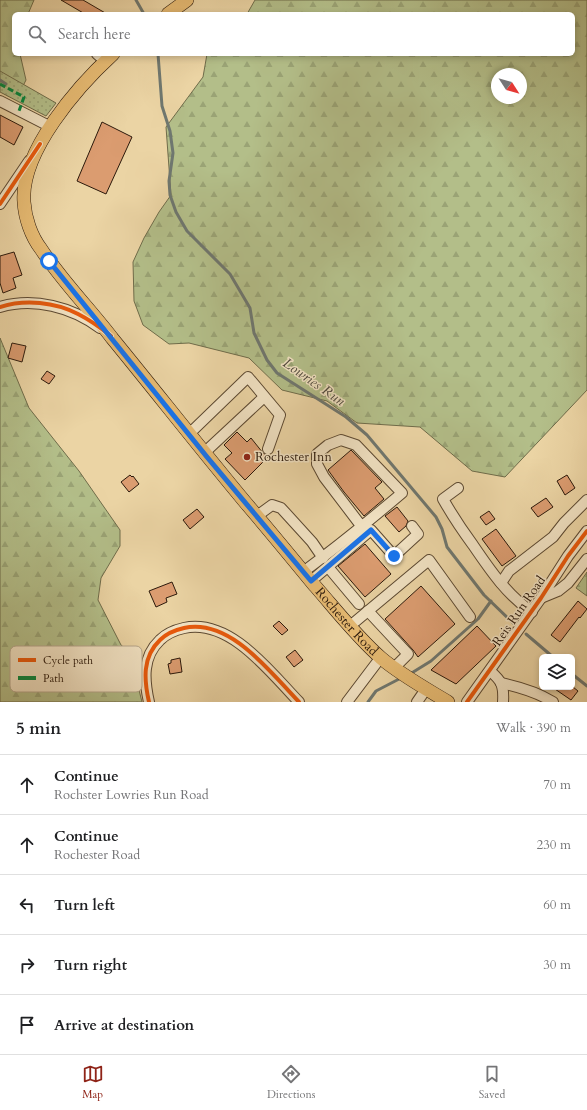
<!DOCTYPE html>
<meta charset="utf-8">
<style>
:root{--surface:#fff;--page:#f6f6f6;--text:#202124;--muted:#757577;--line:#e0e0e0;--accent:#8f2418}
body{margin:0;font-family:Cardo,serif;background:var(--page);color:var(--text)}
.controls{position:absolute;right:12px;bottom:12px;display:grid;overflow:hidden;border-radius:6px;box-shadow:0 2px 6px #0003}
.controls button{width:36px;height:36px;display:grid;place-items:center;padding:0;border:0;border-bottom:1px solid var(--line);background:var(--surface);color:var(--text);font:20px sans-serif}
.compass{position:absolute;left:491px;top:68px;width:36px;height:36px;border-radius:50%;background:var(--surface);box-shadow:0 2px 6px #0003;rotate:126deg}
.stop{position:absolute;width:12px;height:12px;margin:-9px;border:3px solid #1a73e8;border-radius:50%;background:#fff}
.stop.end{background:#1a73e8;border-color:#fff;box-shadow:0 1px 4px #0008}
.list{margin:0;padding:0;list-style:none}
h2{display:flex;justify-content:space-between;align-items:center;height:52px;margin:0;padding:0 16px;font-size:17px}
h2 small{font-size:13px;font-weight:400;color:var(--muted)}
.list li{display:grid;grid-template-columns:26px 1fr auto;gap:12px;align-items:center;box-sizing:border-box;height:60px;padding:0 16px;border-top:1px solid var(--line)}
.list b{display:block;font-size:15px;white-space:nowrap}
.list p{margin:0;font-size:13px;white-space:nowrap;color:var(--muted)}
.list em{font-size:13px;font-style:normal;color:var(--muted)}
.icon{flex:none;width:22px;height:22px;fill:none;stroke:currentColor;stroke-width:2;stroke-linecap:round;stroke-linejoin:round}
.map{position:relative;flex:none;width:587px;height:702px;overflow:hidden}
.search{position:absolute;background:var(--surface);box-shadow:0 2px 6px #0003;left:12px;right:12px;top:12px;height:44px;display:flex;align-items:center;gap:10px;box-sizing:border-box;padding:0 14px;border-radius:6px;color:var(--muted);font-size:15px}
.sheet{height:352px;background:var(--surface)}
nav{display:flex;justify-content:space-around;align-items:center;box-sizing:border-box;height:56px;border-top:1px solid var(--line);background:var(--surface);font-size:11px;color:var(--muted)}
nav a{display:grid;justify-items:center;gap:2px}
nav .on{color:var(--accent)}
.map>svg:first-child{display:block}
.forest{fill:url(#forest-firs);stroke:#6f6c4a;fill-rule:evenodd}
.park{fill:url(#park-dots);stroke:#6f6c4a}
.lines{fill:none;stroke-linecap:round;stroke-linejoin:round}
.stream{stroke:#6f776f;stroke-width:3}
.building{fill:#db9c70;stroke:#2b190b}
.minor-casing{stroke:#5b4831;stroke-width:12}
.major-casing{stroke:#2b190b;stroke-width:14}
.minor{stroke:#f2e3c4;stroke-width:10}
.major{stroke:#e6ba72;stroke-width:13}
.quiet{stroke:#00873e;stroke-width:3;stroke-dasharray:6 3;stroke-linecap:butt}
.cycleway-casing{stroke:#f2e3c4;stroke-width:6}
.cycleway{stroke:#e8590c;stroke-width:4}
.route{stroke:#1a73e8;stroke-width:5}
.poi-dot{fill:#8f2418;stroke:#f2e3c4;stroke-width:1.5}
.labels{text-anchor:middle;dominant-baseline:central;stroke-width:3;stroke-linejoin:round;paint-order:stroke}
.poi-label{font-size:13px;fill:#2b190b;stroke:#f2e3c4;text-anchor:start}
.street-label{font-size:13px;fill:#2b190b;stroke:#f2e3c4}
.water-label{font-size:14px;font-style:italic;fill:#4d483d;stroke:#f2e3c4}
.key{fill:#f2e3c4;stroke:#b6a68c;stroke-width:1}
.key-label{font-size:11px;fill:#2b190b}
</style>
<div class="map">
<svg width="587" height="702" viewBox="0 0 587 702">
<defs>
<pattern id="forest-firs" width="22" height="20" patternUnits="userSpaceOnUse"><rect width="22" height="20" fill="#b3be89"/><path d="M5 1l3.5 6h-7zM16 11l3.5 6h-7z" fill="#9aa375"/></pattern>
<pattern id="park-dots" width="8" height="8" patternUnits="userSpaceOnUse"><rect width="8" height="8" fill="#b3be89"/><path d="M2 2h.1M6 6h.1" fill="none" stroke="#9aa375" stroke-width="1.8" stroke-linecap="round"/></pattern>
</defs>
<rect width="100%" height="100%" fill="#ebd4a4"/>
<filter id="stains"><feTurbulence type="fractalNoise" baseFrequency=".005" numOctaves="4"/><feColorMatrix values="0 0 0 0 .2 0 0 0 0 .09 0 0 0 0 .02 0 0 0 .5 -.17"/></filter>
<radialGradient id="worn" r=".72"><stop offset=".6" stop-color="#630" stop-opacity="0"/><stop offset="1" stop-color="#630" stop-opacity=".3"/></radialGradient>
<g class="forest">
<polygon points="0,0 34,0 28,14 14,14 14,54 20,54 26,80 19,94 8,96 0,91"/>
<path d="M255 0H587V390L505 477 472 471 420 427 357 423 327 401 282 390 249 358 189 343 169 344 143 325 134 301 133 262 144 238 159 212 171 195 166 127 203 77 207 54H573V14H247ZM497 74H521V98H497Z"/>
<polygon points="0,338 29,408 79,471 120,530 120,546 101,578 98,600 121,645 139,660 136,678 142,702 0,702"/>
<polygon points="587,572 587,596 576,588"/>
</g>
<polygon class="park" points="0,71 56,103 46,116 0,92"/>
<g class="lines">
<g class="stream">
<polyline points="136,0 144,14"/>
<polyline points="158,54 162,106 170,131 173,153 169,181 170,195 176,212 187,231 230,274 250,308 254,333 267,360 277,373 346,417 367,435 436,517 442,529 447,547 484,595 515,625"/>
<polyline points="0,80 6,84"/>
<polyline points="526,634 553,657"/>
<polyline points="410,674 431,661 478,619 491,601"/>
<polyline points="572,674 587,686"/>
<polyline points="368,702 376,691 401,678"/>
</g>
</g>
<g class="building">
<polygon points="61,0 83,0 107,14 85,14"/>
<polygon points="0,115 23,127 14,145 0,137"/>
<polygon points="102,122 132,137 106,194 77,181"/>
<polygon points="14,252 22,275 13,278 16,288 3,293 0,283 0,256"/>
<polygon points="12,343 26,346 22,362 8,358"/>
<polygon points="47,371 55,376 49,384 41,379"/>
<polygon points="237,432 247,442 251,438 263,453 266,455 270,455 245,480 225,459 232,453 224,445"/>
<polygon points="351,450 382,482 375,488 384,499 364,516 344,492 328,470"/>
<polygon points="130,475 132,477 133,476 139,484 129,492 121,482"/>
<polygon points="567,475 575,488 565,495 557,481"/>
<polygon points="546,498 553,507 538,517 531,508"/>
<polygon points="397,507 408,521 406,526 399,532 385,516"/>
<polygon points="197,509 204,517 190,529 183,520"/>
<polygon points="489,511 495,519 486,525 480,517"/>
<polygon points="496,529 516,556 502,566 482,539"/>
<polygon points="365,544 391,574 365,597 338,566"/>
<polygon points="172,582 177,594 166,598 167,602 156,607 149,591"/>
<polygon points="421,586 455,624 418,657 413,650 385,619"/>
<polygon points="578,601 587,609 580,618 579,617 560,642 551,635"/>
<polygon points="279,621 288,630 282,635 273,626"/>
<polygon points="477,626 496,646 456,684 431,670"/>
<polygon points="295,650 303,660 294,667 286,657"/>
<polygon points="180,658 182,672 170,674 168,664 171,663 171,660"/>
<polygon points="552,687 573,687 578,691 571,700"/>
</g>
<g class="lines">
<g class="minor-casing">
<g id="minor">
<polyline points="97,54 105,61"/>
<polyline points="0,101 51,127"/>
<polyline points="0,204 29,161"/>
<path d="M0 307C34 297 72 307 100 328"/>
<polyline points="189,434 248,377 280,415 268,449"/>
<polyline points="204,453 264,397"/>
<path d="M458 488 443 499C452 515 462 530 473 545 490 570 507 595 532 612"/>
<polyline points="257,516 272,505 281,508 312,542 323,558"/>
<polyline points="328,567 359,604"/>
<path d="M303 572C337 547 370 520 402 493L356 445 341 440 328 445 317 454V464L324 477 362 527"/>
<polyline points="311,581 371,530 394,556 418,534 412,526"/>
<polyline points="501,583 509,571 553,537 564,523 587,500"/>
<polyline points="541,598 558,591 568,583 587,559"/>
<polyline points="368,611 408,654 395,667"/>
<polyline points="350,626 429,560 470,617"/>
<path d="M490 671C502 681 504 686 503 702"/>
<path d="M501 683C520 687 537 692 553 702"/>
<path d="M149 702C144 680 142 657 160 640 167 633 175 630 184 628 230 618 270 672 299 702"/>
<polyline points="347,702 381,657"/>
<polyline points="417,702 426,689"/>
<polyline points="467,702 541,598 568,556 587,531"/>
</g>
</g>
<g class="major-casing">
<g id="major">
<polyline points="168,14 187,0"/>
<path id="s1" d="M113 54C78 86 20 152 24 202 25 218 31 236 41 249 62 281 89 308 112 338 157 393 200 448 245 502 269 530 292 558 315 586 336 610 357 637 381 658 401 675 425 688 448 702"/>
</g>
</g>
<use href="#minor" class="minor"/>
<use href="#major" class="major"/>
<polyline class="quiet" points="0,84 24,97 19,111"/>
<g class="cycleway-casing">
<g id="cycleway">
<polyline points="0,204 40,144"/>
<path d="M0 307C25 299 55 302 78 314 90 320 101 328 111 336"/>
<path d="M149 702C144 680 142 657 160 640 167 633 175 630 184 628 230 618 270 672 299 702"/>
<polyline points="467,702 541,598 568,556 587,531"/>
</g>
</g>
<use href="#cycleway" class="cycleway"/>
</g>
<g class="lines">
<polyline class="route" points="49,261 207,457 311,581 371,530 394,556"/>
</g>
<circle class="poi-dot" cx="247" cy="457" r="4"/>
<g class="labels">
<g class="poi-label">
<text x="255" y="457">Rochester Inn</text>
</g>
<g class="street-label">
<text transform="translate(519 611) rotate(-55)">Reis Run Road</text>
<text stroke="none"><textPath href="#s1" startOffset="710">Rochester Road</textPath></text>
</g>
<g class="water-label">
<text transform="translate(314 382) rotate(35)">Lowries Run</text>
</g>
</g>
<rect x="10" y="646" width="132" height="46" rx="6" class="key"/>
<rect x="18" y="658" width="18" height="4" fill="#e8590c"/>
<rect x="18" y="676" width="18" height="4" fill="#00873e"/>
<g class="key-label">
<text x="43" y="664">Cycle path</text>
<text x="43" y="682">Path</text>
</g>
<rect width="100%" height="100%" filter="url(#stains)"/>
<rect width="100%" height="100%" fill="url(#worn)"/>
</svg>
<div class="controls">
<button><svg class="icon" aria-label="layers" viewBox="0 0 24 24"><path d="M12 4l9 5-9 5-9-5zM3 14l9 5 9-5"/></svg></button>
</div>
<svg class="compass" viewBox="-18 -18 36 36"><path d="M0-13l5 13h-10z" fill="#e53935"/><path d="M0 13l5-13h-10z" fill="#757577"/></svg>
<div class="stop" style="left:49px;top:261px"></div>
<div class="stop end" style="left:394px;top:556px"></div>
<div class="search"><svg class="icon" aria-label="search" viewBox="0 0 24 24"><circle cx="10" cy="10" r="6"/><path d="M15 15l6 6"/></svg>Search here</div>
</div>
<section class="sheet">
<h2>5 min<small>Walk · 390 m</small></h2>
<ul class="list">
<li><svg class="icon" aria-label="ahead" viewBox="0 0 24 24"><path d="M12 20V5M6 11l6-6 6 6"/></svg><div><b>Continue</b><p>Rochster Lowries Run Road</p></div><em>70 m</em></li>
<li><svg class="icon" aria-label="ahead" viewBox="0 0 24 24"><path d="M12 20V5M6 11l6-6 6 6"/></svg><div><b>Continue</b><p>Rochester Road</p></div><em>230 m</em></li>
<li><svg class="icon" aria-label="left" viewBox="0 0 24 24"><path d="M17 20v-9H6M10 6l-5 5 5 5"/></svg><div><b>Turn left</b></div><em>60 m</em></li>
<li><svg class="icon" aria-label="right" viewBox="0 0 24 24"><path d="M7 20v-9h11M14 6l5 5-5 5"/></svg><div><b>Turn right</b></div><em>30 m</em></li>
<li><svg class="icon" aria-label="arrive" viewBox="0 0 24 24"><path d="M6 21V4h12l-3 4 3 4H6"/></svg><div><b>Arrive at destination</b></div></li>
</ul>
</section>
<nav>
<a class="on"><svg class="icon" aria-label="map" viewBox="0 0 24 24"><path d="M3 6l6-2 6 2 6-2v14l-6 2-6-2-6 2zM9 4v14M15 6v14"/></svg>Map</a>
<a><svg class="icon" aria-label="directions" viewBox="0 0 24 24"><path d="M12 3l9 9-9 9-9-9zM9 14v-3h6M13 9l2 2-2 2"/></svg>Directions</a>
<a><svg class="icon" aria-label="saved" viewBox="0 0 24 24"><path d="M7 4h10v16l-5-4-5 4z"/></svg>Saved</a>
</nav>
